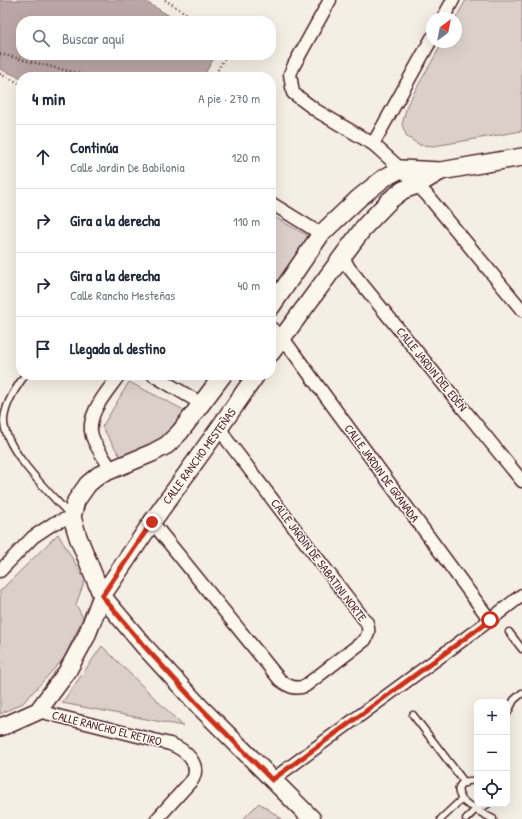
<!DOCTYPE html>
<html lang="es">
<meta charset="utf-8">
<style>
:root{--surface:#fff;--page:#f2f2f3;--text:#1f2937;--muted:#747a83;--line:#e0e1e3}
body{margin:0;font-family:"Patrick Hand",sans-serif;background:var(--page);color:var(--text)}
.controls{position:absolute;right:12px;bottom:12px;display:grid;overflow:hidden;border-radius:8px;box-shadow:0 4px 16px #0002}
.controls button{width:36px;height:36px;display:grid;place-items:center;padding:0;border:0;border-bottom:1px solid var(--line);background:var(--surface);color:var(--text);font:20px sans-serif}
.compass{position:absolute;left:426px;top:12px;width:36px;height:36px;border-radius:50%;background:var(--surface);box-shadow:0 4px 16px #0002;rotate:32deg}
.stop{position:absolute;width:12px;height:12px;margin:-9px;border:3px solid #c8321e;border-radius:50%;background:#fff}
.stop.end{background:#c8321e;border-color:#fff;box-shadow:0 1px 4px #0008}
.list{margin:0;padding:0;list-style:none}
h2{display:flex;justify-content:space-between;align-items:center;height:52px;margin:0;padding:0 16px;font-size:17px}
h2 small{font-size:13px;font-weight:400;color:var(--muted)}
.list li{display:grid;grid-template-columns:26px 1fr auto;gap:12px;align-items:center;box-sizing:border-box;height:64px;padding:0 16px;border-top:1px solid var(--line)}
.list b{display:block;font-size:15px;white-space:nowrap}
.list p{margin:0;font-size:13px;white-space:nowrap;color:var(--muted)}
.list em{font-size:13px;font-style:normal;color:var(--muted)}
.icon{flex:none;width:22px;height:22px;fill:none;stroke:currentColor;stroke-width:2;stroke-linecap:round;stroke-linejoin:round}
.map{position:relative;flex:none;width:522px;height:819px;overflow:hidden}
.search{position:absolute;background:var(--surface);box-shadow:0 4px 16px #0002;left:16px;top:16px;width:260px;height:44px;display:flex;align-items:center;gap:10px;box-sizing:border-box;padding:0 14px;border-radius:16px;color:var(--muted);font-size:15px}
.panel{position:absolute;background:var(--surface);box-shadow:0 4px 16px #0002;left:16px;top:72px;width:260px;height:308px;border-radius:16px}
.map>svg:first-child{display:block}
.green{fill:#dbd0c9;stroke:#92787a}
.water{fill:#baa7a5;stroke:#8d7174}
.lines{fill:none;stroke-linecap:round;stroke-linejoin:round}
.lane-casing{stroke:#4a1f2b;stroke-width:9}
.street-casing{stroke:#4a1f2b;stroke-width:15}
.secondary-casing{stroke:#4a1f2b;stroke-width:20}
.path{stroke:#4a1f2b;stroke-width:2.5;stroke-dasharray:1 3;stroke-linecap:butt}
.lane{stroke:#fbf7ec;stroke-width:6}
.street{stroke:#fbf7ec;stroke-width:12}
.secondary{stroke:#fbf7ec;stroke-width:17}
.route{stroke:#c8321e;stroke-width:5}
.labels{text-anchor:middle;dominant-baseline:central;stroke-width:3;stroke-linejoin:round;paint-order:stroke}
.street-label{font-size:12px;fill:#4a1f2b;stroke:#fbf7ec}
</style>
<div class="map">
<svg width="522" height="819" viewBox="0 0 522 819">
<rect width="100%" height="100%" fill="#f4eee4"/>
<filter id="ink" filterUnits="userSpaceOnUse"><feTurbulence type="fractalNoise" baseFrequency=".025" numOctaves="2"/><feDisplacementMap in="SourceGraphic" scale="8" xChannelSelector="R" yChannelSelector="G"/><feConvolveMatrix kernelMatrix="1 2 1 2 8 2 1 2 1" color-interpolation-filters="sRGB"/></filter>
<g filter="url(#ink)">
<g class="green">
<polygon points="466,0 522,0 522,131 434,146 420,145 407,137 402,125 407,105 443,42 456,42 456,18"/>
<polygon points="271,215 310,237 271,295"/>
<polygon points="129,382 186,411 162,441 120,456 102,427"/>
<polygon points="58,534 85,580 76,604 83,618 64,658 23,703 0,714 0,591"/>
<polygon points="102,646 183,726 62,703"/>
<polygon points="259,803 282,819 243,819"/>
</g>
<polygon class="water" points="0,0 143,0 178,21 21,21 21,55 216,55 203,77 21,77 21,78 0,69"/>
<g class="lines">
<g class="lane-casing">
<g id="lane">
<path d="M25 375C16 388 6 402 4 419 2 448 51 494 70 515"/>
<polyline points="509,632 522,649"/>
<polyline points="507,714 514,700 522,693"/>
<polyline points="413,715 465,783"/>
<path d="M477 781C441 777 465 819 488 804"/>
<polyline points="478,811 493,819"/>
<polyline points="441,819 459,802"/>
<polyline points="466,819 473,812"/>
</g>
</g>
<g class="street-casing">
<g id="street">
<polyline points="330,0 294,65 290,74 293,93 317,111 373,144 401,169 427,195 522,310"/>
<polyline points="443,18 453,0"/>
<polyline points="373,144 432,38"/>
<polyline points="271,203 321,234"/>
<polyline points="343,257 349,268 522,481"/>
<polyline points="271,328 282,337 490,620"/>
<polyline points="153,375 202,404"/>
<path d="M111 469C105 459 96 448 92 436 85 415 108 391 119 375"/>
<path d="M152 522 280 680C288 686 295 690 305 686L365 640C369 633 369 630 367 623L227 440 220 427"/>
<polyline points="0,571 33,537 54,523 72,517"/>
<path d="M38 711 170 744C184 749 201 763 193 779L157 819"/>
<polyline points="272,780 490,620 522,595"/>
</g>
</g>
<g class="secondary-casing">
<g id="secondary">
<polyline points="271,307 321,234 359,198 384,178 401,169 441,171 522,157"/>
<polyline points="271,353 365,226 390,200 403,190 417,185 441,171"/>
<polyline points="223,375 180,432 167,445 152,453 99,475 88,484 76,501 72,517 78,537 102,596 144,646 200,707 312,819"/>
<polyline points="0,727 9,724 38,711 67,672 86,637 102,596 152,522 220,427 256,375"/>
</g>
</g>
<g class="path">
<polyline points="165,0 198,21"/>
<polyline points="0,54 93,77"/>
<polyline points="0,74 21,84"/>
<polyline points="214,77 226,55"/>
</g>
<use href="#lane" class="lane"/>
<use href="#street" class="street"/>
<use href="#secondary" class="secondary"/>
</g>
</g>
<g class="lines" filter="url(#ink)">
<polyline class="route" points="152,522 102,596 144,646 200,707 272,780 490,620"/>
</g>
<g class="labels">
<g class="street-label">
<text transform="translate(432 369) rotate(51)">CALLE JARDIN DEL EDÉN</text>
<text transform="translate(199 456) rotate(-54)">CALLE RANCHO MESTEÑAS</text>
<text transform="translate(382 473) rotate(54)">CALLE JARDIN DE GRANADA</text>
<text transform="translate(319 560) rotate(53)">CALLE JARDIN DE SABATINI NORTE</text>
<text transform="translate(107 728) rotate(14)">CALLE RANCHO EL RETIRO</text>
</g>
</g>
</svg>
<div class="controls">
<button>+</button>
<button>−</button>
<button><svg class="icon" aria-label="locate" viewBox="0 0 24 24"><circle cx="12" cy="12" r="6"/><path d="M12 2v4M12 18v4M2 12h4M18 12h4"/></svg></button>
</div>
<svg class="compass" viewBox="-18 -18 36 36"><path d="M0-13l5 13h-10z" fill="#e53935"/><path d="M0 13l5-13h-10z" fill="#747a83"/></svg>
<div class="stop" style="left:490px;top:620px"></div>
<div class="stop end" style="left:152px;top:522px"></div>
<div class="search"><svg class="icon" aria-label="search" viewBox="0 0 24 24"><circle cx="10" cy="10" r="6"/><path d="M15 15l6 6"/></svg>Buscar aquí</div>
<section class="panel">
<h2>4 min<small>A pie · 270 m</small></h2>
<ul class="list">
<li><svg class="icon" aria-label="ahead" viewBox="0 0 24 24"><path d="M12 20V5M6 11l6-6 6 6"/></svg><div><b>Continúa</b><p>Calle Jardin De Babilonia</p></div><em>120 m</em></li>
<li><svg class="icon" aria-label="right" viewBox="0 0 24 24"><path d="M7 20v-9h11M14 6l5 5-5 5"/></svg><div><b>Gira a la derecha</b></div><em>110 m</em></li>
<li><svg class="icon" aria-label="right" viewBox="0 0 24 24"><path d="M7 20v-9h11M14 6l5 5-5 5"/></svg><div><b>Gira a la derecha</b><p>Calle Rancho Mesteñas</p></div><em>40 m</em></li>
<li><svg class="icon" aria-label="arrive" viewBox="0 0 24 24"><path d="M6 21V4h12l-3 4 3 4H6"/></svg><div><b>Llegada al destino</b></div></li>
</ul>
</section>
</div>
